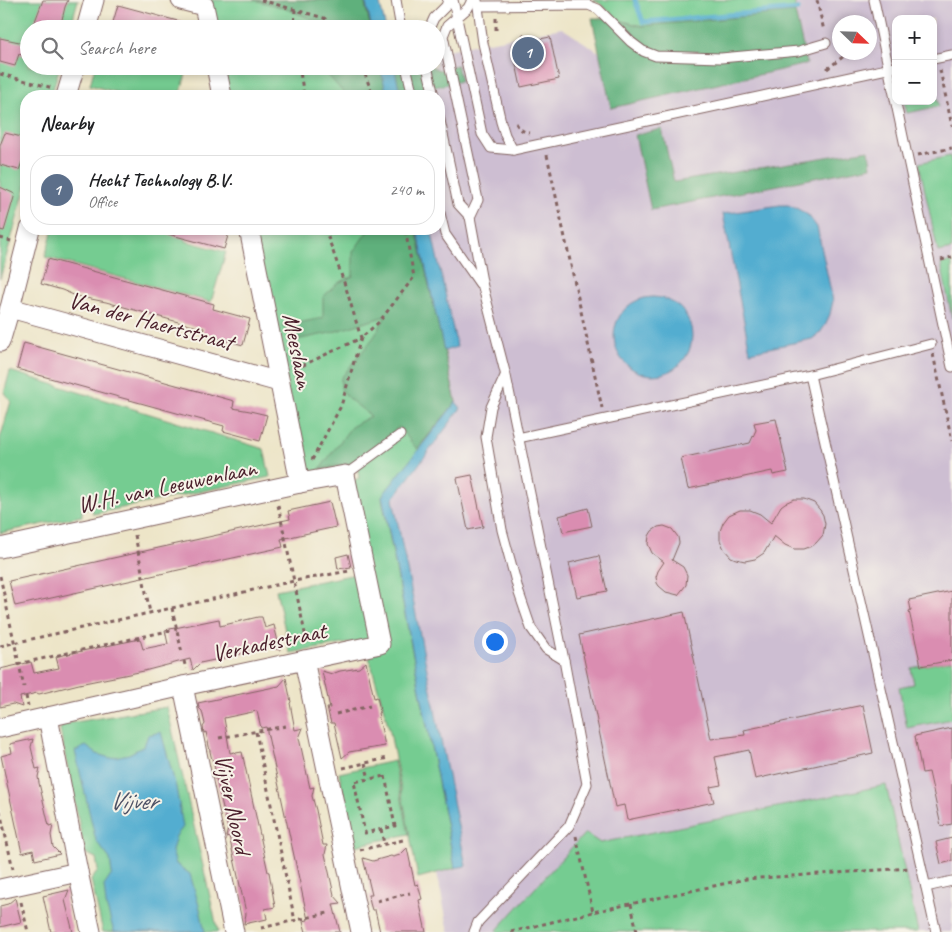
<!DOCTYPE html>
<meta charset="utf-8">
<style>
:root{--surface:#fff;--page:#f6f6f6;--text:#202124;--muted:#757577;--line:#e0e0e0;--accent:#c8321e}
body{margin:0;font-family:Caveat,sans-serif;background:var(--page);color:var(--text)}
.controls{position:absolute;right:15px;top:15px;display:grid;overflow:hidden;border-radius:10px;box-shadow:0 2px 8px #0003}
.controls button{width:45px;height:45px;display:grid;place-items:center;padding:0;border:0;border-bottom:1px solid var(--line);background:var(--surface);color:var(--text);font:25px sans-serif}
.compass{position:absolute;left:832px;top:15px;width:45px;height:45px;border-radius:50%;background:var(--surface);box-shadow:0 2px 8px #0003;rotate:113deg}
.you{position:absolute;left:494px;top:641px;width:18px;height:18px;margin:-12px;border:4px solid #fff;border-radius:50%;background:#1a73e8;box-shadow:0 0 0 8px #1a73e833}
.badge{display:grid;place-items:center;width:32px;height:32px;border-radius:50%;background:var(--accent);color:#fff;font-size:16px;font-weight:700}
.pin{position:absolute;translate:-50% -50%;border:2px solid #fff;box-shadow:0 1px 5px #0006}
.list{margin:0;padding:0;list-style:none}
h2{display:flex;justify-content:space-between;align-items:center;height:65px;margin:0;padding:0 20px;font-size:21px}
h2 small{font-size:16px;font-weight:400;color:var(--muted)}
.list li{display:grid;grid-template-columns:32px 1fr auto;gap:15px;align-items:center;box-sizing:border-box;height:70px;margin:0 10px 10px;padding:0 10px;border:1px solid var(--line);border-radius:20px}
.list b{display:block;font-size:19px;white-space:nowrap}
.list p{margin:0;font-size:16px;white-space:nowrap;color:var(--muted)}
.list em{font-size:16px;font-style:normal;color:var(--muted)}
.icon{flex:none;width:28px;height:28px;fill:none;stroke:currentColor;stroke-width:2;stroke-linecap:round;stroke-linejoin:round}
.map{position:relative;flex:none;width:952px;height:932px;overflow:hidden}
.search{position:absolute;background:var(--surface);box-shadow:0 2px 8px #0003;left:20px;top:20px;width:425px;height:55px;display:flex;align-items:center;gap:12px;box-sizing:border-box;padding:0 18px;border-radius:28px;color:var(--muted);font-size:19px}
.panel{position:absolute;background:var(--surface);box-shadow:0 2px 8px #0003;left:20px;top:90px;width:425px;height:145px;border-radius:20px}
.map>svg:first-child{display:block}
.industrial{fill:#cdbed2;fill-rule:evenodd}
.green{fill:#74cc91;stroke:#5f765e}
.forest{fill:#5fb07b;stroke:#546853}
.water{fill:#52add0;stroke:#4e667e}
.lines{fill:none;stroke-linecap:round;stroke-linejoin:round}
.stream{stroke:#52add0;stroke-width:5}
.building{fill:#da8db1}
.lane-casing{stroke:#836462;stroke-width:11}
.street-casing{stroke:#836462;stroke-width:21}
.path{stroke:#836462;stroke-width:3;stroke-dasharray:4 4;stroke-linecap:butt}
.lane{stroke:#fff;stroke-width:9}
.street{stroke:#fff;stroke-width:19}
.labels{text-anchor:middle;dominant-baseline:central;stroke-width:4;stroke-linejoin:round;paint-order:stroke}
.street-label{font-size:24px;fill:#4a1f2b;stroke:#f7f3e8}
.water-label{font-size:25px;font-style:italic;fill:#4d5165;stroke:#f7f3e8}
</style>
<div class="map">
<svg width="952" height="932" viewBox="0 0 952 932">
<rect width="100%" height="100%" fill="#f7f3e8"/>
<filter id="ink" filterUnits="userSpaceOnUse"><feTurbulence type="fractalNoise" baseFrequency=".02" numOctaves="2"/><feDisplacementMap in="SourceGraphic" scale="10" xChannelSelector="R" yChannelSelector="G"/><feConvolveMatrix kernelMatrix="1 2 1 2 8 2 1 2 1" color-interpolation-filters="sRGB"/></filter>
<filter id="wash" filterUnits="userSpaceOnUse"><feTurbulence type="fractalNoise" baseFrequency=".0096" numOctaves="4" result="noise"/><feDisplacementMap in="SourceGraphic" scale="20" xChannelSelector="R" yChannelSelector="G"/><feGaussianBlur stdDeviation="1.12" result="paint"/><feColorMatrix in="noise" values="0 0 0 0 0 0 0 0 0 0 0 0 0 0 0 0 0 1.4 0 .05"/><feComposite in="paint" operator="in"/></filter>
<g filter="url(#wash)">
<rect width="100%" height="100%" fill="#ede5c8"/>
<path class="industrial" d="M636 0H952V932H449L437 873 466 866 393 499 461 408 456 402 444 351 457 347 431 229H439V96H401L394 66H436V52L562 28 657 90ZM896 19H933V101H896ZM840 22H870V52H840Z"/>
<g class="green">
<polygon points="0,0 78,0 70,29 29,29 29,66 60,66 51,96 26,96 26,186 0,279"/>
<polygon points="207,0 365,0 372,29 213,29"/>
<polygon points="593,0 795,0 795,12 642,26 619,20 599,3"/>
<polygon points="95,66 188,66 180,96 129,96 90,85"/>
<polygon points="220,66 380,66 387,96 226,96"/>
<polygon points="933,82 939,106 907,113 904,101 933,101"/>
<polygon points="950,156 952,165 952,249 938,252 919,163"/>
<polygon points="53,229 162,229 186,235 186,241 226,252 211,302 45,257"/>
<polygon points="253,229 417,229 456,402 383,495 382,498 455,868 418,878 390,732 369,657 371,656 370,654 378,652 351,482 359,478 357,465 306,473"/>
<polygon points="952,261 952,318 941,264"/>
<polygon points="10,371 264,449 270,477 93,514 92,508 82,510 82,516 0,533 0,439 11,401 4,393"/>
<polygon points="361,573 373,639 290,653 276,590"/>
<polygon points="952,660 952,719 907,728 899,687 914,684 911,668"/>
<polygon points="167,707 218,932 103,932 91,880 98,871 96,858 85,853 60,730 63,724"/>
<polygon points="394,761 409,834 355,846 339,773"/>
<polygon points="886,785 918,932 498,932 497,930 585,833 600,843"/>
</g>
<g class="forest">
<polygon points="254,0 364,0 371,29 326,29 327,25 281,7"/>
<polygon points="795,12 807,64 611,108 592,18 610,18 642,26"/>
<polygon points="457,65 461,81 395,96 346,96 345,94 324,71 324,66 431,66 439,70"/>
<polygon points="662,129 674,182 869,150 871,167 651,210 635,135"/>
<polygon points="369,229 416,229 456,402 417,449 399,427 355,462 320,469 351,427 371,416 349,399 341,389 341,378 374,337 386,316 330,333 296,340 282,326 323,318 323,297 338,283 353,276 353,252"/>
</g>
<g class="water">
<polygon points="365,0 379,0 386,29 372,29"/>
<polygon points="380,66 394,66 401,96 387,96"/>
<polygon points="780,205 788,205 798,209 808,215 817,227 833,301 830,314 826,324 820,333 812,339 750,352 723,214"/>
<polygon points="417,229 431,229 457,347 444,351"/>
<circle cx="653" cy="336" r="39"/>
<polygon points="456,402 461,408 393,499 466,866 455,868 382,496"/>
<polygon points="161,732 176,787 183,827 176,836 172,851 176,864 190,874 200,909 205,932 114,932 106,905 104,886 112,874 110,859 96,841 75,751 86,746 97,754 110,758 129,754 144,746 148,735"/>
</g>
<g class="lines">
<polyline class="stream" points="635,0 643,22 798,9"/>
</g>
<g id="blocks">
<g class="building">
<polygon points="43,0 68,0 65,7 61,24 59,23 57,29 32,29"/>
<polygon points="118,5 189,24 188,29 111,29"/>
<polygon points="523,34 525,42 550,37 559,79 521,87 512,45 517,44"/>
<polygon points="0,38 29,44 29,57 19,54 15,66 0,62"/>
<polygon points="5,133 26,138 26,152 19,170 0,165 0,145"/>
<polygon points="0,187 15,194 4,231 0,230"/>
<polygon points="165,229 230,229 224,249 164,233"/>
<polygon points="48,259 214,304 213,309 250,319 243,345 202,334 204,328 189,325 106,302 76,296 62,290 41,284"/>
<polygon points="24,343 234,401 233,408 250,411 267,415 260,441 223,431 224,426 17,369"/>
<polygon points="776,419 788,472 773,475 772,471 688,489 681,458 750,443 756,430 754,423"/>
<polygon points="472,475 483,527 468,530 457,478"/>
<polygon points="794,499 804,499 814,503 820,510 823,515 825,524 823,535 816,543 812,546 804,549 794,549 785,545 774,536 764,553 755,559 745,561 736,559 731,557 724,549 720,540 720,531 723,523 729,515 740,510 750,510 760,514 771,523 781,506 785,503"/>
<polygon points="330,502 336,527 281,539 283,547 15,606 9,581 290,519 288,511"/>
<polygon points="588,508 592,526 563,532 559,516"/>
<polygon points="664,526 672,529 678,537 679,543 672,560 683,567 687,575 686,585 678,595 666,592 659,586 657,583 656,577 658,571 664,562 652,553 648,544 649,536 652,531 658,527"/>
<polygon points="348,554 351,567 338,569 336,557"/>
<polygon points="599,556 607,591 577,597 569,563"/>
<polygon points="952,591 952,660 921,666 909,611 911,610 909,600"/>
<polygon points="684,612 711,739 745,735 744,730 863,705 873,753 755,779 749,750 715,757 721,785 710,787 714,802 627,820 624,805 615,807 579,635"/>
<polygon points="258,617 262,617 265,628 274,625 280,650 270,647 224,658 200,663 193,670 190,659 144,671 79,684 39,694 37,693 20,697 22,707 13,704 0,707 0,669 31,662 34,673 59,668 56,657 58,656 140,639 143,649 168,644 165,630 219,619 220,626"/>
<polygon points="366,662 374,698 377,697 379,705 380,712 378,713 385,746 349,752 342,758 334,723 331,723 327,708 330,708 322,671 332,674 340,671 359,668"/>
<polygon points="286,678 291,702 290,703 295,730 303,728 299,738 310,788 314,787 312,796 316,810 323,845 327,845 325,854 334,895 341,903 333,904 340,932 306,932 303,921 308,920 266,727 261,728 257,711 224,718 230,753 235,752 236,753 242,752 268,872 269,872 275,907 265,909 267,919 244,924 246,914 245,908 229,836 226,837 228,828 226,821 216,778 214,779 215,770 214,764 211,756 206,732 204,733 203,727 205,724 202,711 199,708 198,703 279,686"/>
<polygon points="952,728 952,824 941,826 929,772 922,773 915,736"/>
<polygon points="33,739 31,747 36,769 40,768 38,777 39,783 49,826 53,825 51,835 53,847 60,854 35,860 33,850 22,853 1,756 12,753 10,744"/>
<polygon points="952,838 952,861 941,864 936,842"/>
<polygon points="407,848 415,885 418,884 420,892 422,899 419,900 426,932 380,932 375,910 372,910 370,903 369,895 372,895 363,858 373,861 391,856 393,857 400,855"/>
<polygon points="69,890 65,900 73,932 51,932 43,896"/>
<polygon points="15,898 21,922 0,927 0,906 8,904"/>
</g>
</g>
</g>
<g filter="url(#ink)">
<use href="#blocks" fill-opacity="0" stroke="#836462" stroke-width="1"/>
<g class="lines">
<g class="lane-casing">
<g id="lane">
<polyline points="396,0 401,29"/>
<polyline points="453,0 482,134 491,148 513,150 896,67"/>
<polyline points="477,0 483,43 501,122 505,135 513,150"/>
<polyline points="874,0 952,367"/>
<polyline points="478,6 588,5 598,9 631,42 643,51 656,56 721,58 799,51 826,43"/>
<polyline points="429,29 434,18 446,6 448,0"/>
<polyline points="933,59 952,55"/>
<polyline points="406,66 413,96"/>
<polyline points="427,66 434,96"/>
<polyline points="439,116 458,204 470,217 483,287 506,376 564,660 587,784 569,826 478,922 474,932"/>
<polyline points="439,209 445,234 480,284"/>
<polyline points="470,217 478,200 443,36 447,26 468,8 472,0"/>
<polyline points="810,375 936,932"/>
<polyline points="505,376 491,407 486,437 502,530 519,593 531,628 546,649 564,660"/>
<polyline points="518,438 810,375 931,344"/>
<polyline points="345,475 400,435"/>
<polyline points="926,887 952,881"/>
</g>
</g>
<g class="street-casing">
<g id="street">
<polyline points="181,0 204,6 209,29"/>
<polyline points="86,29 94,0"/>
<polyline points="216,66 222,96"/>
<polyline points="66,96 75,66"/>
<polyline points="249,229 300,483"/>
<polyline points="10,308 279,382"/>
<polyline points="0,342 10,308 30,229"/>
<polyline points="0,548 300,483 345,475 380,644 183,686 0,728"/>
<polyline points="304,660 361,932"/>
<polyline points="183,686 234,932"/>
<polyline points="48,717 78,872 91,932"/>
<polyline points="0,889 78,872"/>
</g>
</g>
<g class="path">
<polyline points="261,0 324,18 337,29"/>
<polyline points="817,0 824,31"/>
<polyline points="496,18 496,32"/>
<polyline points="294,29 295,10"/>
<polyline points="299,66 304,96"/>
<polyline points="362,66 373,96"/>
<polyline points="827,69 844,56 863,52"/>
<polyline points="940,70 952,126"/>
<polyline points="0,74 53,88"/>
<path d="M516 123C519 129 523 132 530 133"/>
<polyline points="547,155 602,408"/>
<polyline points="918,155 952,148"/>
<polyline points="0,238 11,241"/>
<polyline points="941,260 952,257"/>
<polyline points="933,354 952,441"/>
<polyline points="295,369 361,338 346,288 325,229"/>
<polyline points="312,460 341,406 361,338 379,322 414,277 405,229"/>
<polyline points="278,505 307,643"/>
<polyline points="135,535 150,613"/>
<polyline points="0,576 24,687"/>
<polyline points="172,608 182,653"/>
<polyline points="0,646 294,581 349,571"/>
<polyline points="184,661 186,669"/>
<polyline points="18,664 177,629"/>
<polyline points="26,696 28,706"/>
<polyline points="336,714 370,706"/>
<polyline points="256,732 295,921"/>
<polyline points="219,738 286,726"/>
<polyline points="365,763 369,779"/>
<polyline points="343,768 388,758"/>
<polygon points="385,776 395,826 365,833 354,782"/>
<polyline points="0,811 13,869"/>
<polyline points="381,829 384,844"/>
<polyline points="576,836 593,912 746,879 910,868"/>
<polyline points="360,850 403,840"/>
<polyline points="377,901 410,893"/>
<polyline points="21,902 28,932"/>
<polyline points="631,904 637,932"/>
<polyline points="261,928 328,913"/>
<polyline points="511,932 593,912"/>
</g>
<use href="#lane" class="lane"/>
<use href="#street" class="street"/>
</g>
</g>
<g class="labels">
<g class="street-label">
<text transform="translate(151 321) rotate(15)">Van der Haertstraat</text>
<text transform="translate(298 351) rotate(79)">Meeslaan</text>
<text transform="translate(167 486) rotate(-12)">W.H. van Leeuwenlaan</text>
<text transform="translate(269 642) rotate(-12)">Verkadestraat</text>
<text transform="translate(233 804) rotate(78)">Vijver Noord</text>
</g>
<g class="water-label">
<text x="133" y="801">Vijver</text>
</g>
</g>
</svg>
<div class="controls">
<button>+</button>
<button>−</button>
</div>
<svg class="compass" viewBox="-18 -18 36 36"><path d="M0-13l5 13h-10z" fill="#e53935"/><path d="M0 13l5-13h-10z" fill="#757577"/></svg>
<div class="you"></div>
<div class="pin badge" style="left:528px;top:53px;background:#5c6f8a">1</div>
<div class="search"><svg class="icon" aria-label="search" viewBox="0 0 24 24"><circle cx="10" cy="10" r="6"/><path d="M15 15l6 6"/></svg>Search here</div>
<section class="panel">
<h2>Nearby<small></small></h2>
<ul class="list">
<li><span class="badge" style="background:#5c6f8a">1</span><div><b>Hecht Technology B.V.</b><p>Office</p></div><em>240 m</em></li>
</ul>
</section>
</div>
